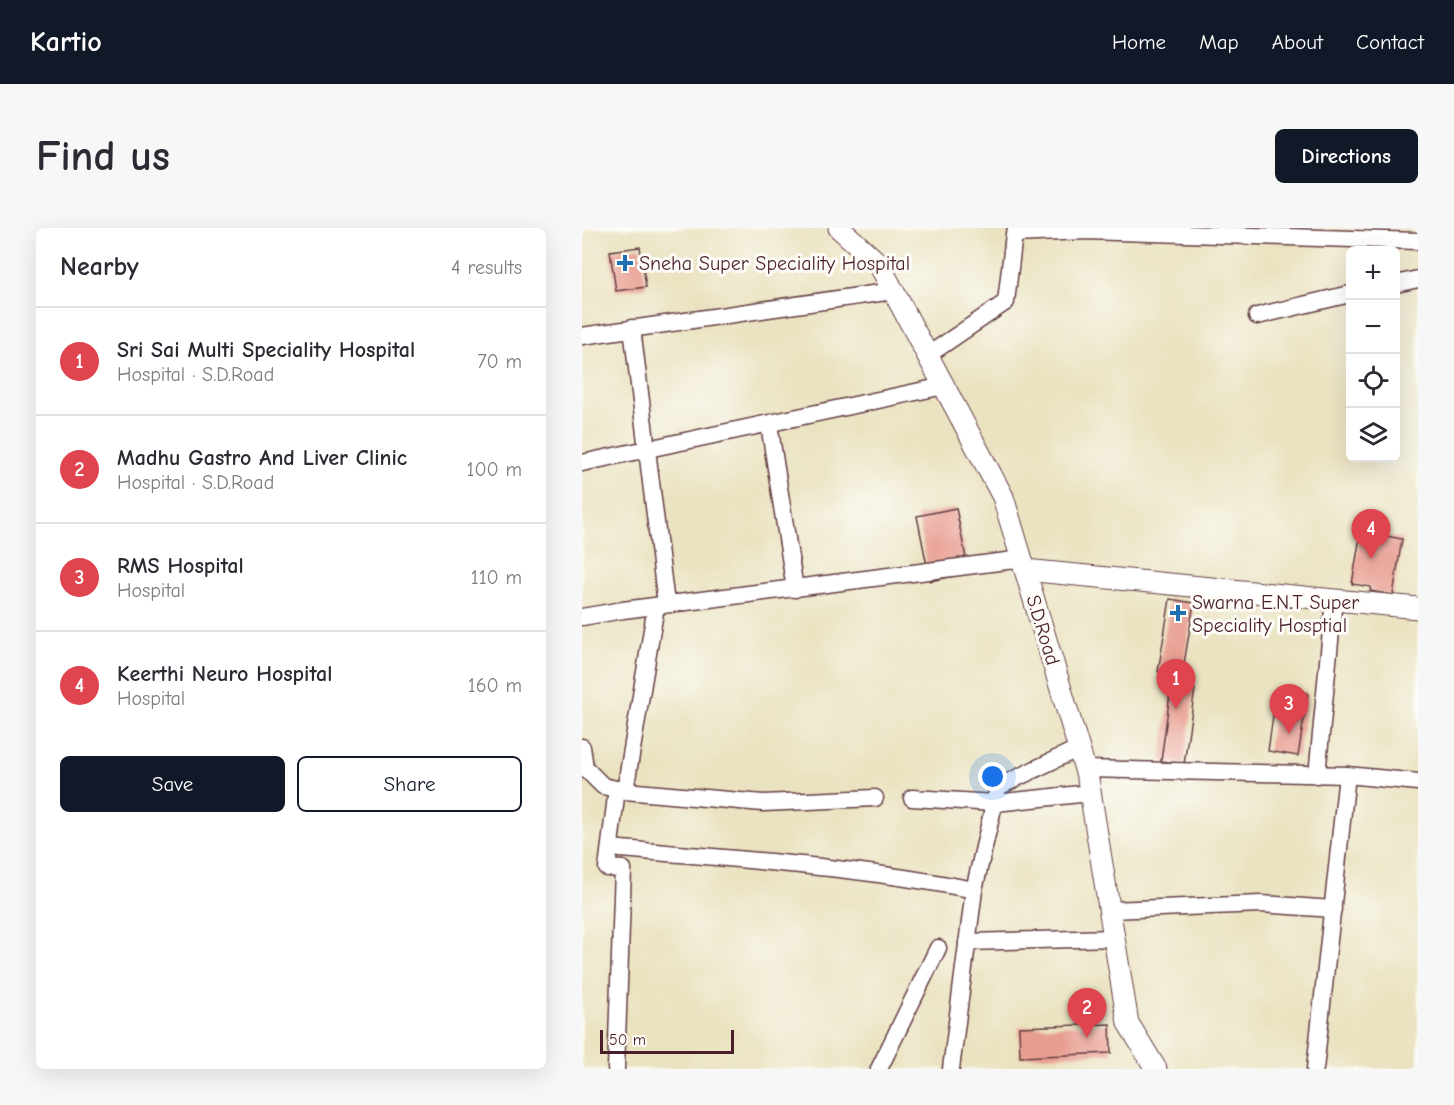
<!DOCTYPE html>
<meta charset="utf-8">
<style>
:root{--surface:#fff;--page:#f7f7f7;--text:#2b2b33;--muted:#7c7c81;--line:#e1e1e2;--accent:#111827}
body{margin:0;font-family:"Comic Neue",sans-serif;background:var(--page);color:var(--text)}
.controls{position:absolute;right:18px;top:18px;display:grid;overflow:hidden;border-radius:9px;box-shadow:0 6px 24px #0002}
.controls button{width:54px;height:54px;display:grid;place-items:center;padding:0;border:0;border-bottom:2px solid var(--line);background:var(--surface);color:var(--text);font:30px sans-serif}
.scale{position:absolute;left:18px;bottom:15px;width:134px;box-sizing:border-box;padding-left:6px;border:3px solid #4a1f2b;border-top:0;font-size:16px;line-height:21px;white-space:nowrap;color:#4a1f2b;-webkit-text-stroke:4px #fdfcf7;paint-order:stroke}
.you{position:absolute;left:411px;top:549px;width:21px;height:21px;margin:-15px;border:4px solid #fff;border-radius:50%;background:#1a73e8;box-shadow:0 0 0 9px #1a73e833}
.badge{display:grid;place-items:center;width:39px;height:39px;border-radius:50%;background:var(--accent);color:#fff;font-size:20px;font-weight:700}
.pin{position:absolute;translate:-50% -50px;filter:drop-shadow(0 2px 3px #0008)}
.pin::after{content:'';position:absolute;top:32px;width:21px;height:18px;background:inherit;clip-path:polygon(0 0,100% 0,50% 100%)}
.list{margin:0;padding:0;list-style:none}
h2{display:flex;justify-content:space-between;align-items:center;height:78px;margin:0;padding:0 24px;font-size:26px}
h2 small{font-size:20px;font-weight:400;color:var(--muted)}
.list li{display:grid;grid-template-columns:39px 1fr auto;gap:18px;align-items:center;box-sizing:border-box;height:108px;padding:0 24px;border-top:2px solid var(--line)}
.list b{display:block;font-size:22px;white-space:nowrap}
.list p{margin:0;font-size:20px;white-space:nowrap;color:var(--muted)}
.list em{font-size:20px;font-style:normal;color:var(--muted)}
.actions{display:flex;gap:12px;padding:18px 24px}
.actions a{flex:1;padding:14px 0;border:2px solid var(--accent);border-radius:9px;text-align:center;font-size:21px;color:var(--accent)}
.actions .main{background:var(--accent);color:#fff}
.icon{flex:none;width:33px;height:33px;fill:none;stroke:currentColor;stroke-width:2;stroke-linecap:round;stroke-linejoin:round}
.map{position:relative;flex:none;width:836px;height:841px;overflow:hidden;border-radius:9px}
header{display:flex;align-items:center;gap:36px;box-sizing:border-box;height:84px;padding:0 30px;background:var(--accent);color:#fff}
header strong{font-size:28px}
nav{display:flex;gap:33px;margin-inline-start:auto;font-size:21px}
.intro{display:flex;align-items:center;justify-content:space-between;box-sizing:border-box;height:144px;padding:0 36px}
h1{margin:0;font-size:42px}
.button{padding:15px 27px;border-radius:9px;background:var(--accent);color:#fff;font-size:21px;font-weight:700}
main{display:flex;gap:36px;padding:0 36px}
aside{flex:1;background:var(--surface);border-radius:9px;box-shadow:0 6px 24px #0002}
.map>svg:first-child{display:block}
.building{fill:#e89d91}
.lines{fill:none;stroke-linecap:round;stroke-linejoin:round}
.minor-casing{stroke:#623c41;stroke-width:19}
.tertiary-casing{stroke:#623c41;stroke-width:23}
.minor{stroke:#fff;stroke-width:16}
.tertiary{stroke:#fff;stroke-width:21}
.poi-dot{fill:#1f6fb2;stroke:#fdfcf7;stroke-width:2}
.labels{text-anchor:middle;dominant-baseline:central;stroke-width:6;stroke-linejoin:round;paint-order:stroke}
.poi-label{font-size:20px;fill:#4a1f2b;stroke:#fdfcf7;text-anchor:start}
.street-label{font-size:20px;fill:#4a1f2b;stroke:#fdfcf7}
</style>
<header>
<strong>Kartio</strong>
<nav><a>Home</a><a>Map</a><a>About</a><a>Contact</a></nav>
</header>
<div class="intro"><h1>Find us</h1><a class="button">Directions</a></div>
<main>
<aside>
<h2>Nearby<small>4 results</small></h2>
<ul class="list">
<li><span class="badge" style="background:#e0444e">1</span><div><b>Sri Sai Multi Speciality Hospital</b><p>Hospital · S.D.Road</p></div><em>70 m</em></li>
<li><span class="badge" style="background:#e0444e">2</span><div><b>Madhu Gastro And Liver Clinic</b><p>Hospital · S.D.Road</p></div><em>100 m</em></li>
<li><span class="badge" style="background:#e0444e">3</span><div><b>RMS Hospital</b><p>Hospital</p></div><em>110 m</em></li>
<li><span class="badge" style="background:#e0444e">4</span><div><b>Keerthi Neuro Hospital</b><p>Hospital</p></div><em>160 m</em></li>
</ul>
<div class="actions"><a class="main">Save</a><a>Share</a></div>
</aside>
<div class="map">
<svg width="836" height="841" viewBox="0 0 836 841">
<rect width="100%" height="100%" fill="#fdfcf7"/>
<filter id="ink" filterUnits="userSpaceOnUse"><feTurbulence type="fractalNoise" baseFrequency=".0167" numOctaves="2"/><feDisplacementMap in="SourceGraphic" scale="12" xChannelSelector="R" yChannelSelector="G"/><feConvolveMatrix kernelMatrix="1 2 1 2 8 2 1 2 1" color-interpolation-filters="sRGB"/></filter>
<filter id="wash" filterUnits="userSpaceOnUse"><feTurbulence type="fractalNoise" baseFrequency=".008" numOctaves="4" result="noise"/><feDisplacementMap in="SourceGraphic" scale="24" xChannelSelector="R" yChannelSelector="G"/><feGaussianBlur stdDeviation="1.35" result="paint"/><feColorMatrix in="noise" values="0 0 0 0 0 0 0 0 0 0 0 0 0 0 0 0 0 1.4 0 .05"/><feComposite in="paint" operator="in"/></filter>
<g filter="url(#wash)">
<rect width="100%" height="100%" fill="#eae2c0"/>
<g id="blocks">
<g class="building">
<polygon points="58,19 64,59 34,63 28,23"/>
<polygon points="374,280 387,345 348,353 335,288"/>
<polygon points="779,303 820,311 811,367 788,363 789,359 770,356"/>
<polygon points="588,371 612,375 600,448 576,444"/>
<polygon points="589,458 613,461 602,536 579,533"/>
<polygon points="695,460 726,465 716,528 686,523"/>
<polygon points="528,796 529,825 438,829 437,799"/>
</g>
</g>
</g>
<g filter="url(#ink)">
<use href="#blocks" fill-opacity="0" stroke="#623c41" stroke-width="1.5"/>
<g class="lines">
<g class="minor-casing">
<g id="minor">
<polyline points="814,56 836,51"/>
<polyline points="675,88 768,66"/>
<polyline points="50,100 84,376"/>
<polyline points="0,108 311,63"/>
<polyline points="346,127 424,74 432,6 502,3 836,13"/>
<polyline points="187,196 213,361"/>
<polyline points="0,235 362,158"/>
<polyline points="0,389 41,382 440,331"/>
<polyline points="0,519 3,540 0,541"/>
<polyline points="3,540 21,558 43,563 74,378"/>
<polyline points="503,541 765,547 836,554"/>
<polyline points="735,547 752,372"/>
<polyline points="43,563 181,575 293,570"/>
<polyline points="330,570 413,575 508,565"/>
<path d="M28 620C149 631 272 638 392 662"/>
<polyline points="528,682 679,676 751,681"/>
<polyline points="385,714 532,710"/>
<polyline points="34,841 41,641 25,640 35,561"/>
<polyline points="297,841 356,720"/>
<polyline points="369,841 392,662 416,559 497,520"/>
<polyline points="733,841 765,547"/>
</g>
</g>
<g class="tertiary-casing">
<g id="tertiary">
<polyline points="257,0 297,36 421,269 506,551 546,795 574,841"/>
<polyline points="443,342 836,380"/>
</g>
</g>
<use href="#minor" class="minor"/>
<use href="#tertiary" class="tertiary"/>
</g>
</g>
<g class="poi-dot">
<path d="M40 26h6v6h6v6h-6v6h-6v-6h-6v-6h6z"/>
<path d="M593 376h6v6h6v6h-6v6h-6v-6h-6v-6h6z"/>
</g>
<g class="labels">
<g class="poi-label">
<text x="57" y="35">Sneha Super Speciality Hospital</text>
<text x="610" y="374">Swarna E.N.T Super<tspan x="610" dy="23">Speciality Hosptial</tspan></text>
</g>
<g class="street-label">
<text transform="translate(461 402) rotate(73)">S.D.Road</text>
</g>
</g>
</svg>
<div class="controls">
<button>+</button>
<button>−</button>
<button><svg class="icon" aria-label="locate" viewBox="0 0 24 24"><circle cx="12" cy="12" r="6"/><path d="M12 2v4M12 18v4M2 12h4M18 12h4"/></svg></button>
<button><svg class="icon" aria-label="layers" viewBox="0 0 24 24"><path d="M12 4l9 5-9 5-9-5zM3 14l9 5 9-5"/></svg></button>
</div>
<div class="scale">50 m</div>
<div class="you"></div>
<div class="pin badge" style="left:594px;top:481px;background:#e0444e">1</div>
<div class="pin badge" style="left:505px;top:810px;background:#e0444e">2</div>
<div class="pin badge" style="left:707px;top:506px;background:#e0444e">3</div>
<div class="pin badge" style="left:789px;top:331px;background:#e0444e">4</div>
</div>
</main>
